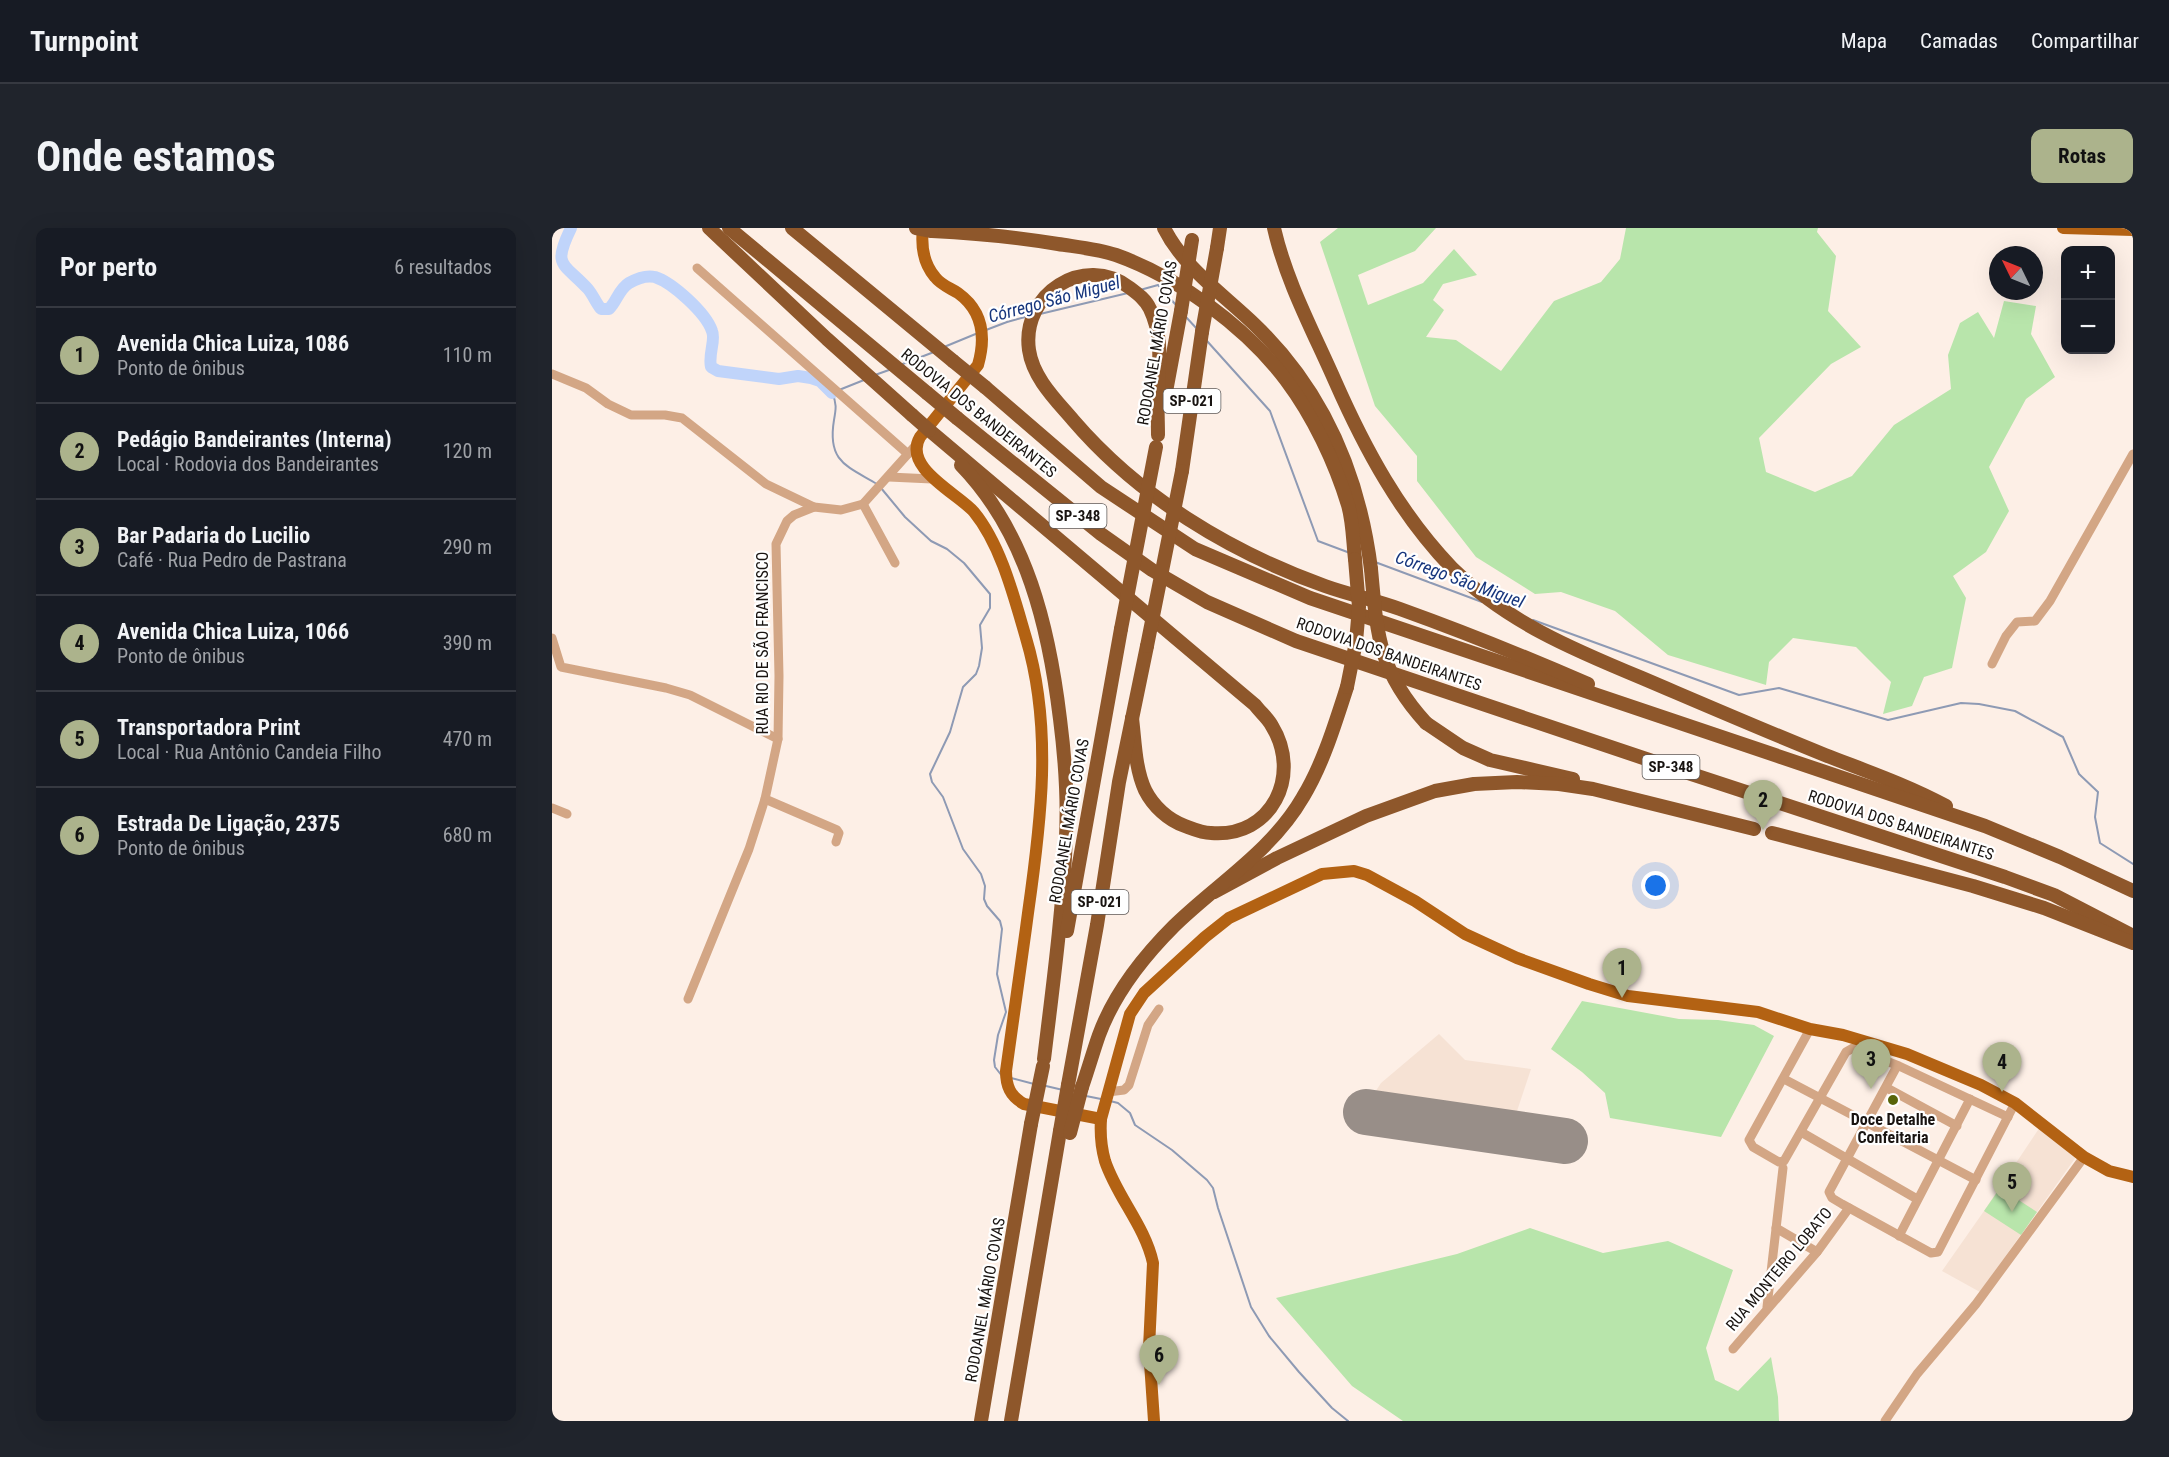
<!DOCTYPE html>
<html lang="pt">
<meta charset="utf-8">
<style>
:root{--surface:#171b24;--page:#20242c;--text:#f1f3f6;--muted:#9ea1a6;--line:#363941;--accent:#acb38c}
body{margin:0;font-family:"Roboto Condensed",sans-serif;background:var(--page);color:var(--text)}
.controls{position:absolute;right:18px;top:18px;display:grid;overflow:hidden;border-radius:12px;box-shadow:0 6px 24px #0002}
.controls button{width:54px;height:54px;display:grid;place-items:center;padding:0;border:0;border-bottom:2px solid var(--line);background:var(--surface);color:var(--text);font:30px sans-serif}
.compass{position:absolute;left:1437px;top:18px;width:54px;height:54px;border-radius:50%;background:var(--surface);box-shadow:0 6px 24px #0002;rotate:313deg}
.you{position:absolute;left:1104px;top:658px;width:21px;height:21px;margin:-15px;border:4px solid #fff;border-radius:50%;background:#1a73e8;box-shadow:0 0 0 9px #1a73e833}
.badge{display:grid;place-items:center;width:39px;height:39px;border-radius:50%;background:var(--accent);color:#111;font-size:20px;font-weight:700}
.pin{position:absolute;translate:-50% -50px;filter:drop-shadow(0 2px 3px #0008)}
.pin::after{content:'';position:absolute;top:32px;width:21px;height:18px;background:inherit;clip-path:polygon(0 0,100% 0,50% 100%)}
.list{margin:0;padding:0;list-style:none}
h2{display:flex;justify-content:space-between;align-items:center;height:78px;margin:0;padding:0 24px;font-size:26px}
h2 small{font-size:20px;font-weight:400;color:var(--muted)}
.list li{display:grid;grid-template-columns:39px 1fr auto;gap:18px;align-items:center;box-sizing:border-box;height:96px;padding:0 24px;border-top:2px solid var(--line)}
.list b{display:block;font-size:22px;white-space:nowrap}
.list p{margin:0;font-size:20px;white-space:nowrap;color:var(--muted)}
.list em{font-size:20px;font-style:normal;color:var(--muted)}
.map{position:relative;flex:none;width:1581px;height:1193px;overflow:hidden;border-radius:12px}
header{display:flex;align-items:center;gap:36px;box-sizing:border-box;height:84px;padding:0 30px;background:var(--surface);border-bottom:2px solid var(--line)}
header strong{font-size:28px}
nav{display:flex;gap:33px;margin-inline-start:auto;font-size:21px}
.intro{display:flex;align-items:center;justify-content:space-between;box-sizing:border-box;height:144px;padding:0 36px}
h1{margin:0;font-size:42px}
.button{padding:15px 27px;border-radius:12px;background:var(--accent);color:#111;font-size:21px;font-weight:700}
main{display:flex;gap:36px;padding:0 36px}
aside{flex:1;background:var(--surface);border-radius:12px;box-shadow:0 6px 24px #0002}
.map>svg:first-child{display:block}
.built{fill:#f6e2d4}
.green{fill:#b8e5ab}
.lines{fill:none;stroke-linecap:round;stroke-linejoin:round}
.stream{stroke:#8e9ab4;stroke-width:2}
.river{stroke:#c0d4fa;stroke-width:12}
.runway{stroke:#988e88;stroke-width:46}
.minor{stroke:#d3a685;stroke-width:9}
.major{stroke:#b36213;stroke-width:12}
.highway{stroke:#8e572b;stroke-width:14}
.highway-bridge{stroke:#8e572b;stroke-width:14}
.poi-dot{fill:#58650a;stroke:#fff;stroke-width:2}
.labels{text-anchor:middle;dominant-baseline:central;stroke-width:4.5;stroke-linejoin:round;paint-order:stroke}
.shield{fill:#fff;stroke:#5e5a58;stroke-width:1.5}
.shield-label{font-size:15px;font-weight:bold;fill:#191411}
.street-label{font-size:16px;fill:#191411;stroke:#fff}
.poi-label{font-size:16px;font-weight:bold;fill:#191411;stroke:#fff}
.water-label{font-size:18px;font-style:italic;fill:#17367d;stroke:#fff}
</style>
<header>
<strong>Turnpoint</strong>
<nav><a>Mapa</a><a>Camadas</a><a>Compartilhar</a></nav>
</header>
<div class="intro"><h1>Onde estamos</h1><a class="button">Rotas</a></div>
<main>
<aside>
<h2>Por perto<small>6 resultados</small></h2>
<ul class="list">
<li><span class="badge">1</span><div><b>Avenida Chica Luiza, 1086</b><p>Ponto de ônibus</p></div><em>110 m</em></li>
<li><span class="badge">2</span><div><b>Pedágio Bandeirantes (Interna)</b><p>Local · Rodovia dos Bandeirantes</p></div><em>120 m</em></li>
<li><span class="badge">3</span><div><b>Bar Padaria do Lucilio</b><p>Café · Rua Pedro de Pastrana</p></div><em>290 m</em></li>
<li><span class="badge">4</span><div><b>Avenida Chica Luiza, 1066</b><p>Ponto de ônibus</p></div><em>390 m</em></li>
<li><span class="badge">5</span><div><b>Transportadora Print</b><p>Local · Rua Antônio Candeia Filho</p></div><em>470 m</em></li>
<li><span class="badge">6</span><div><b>Estrada De Ligação, 2375</b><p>Ponto de ônibus</p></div><em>680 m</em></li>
</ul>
</aside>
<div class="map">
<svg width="1581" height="1193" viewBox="0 0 1581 1193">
<rect width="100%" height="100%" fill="#fdefe6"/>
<g class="built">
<polygon points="887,806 913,832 979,841 961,895 1014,904 1013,922 813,894 816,875 829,855"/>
<polygon points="1488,899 1524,929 1428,1064 1390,1043 1432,983"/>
</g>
<g class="green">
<polygon points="786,0 884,0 863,23 806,47 816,77 871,55 902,21 925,47 891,56 881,72 892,82 874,109 904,112 949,143 1002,73 1049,54 1068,31 1074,0 1266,0 1265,4 1284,28 1276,83 1309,119 1279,136 1207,210 1214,244 1263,264 1300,248 1342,197 1399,161 1396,127 1408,95 1426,84 1442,110 1452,73 1484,78 1479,106 1503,149 1474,171 1437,239 1457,283 1434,324 1401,348 1414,370 1400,440 1372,449 1360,478 1331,486 1339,454 1304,419 1241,410 1217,434 1214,457 1116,427 1063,383 1009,364 983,366 924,329 865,253 865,228 823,178 768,14"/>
<polygon points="1030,773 1127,791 1166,792 1202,797 1222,808 1169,909 1058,890 1053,865 1030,844 999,821"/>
<polygon points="1448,960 1485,984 1469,1007 1432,983"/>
<polygon points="978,1000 1051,1025 1116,1013 1181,1042 1154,1120 1163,1152 1186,1163 1219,1129 1226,1169 1227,1193 851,1193 800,1158 724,1070 905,1026"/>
</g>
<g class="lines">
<g class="stream">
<polyline points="588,62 606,57 624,77"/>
<polyline points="488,86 576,65"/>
<polyline points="633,88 646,102"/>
<polyline points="434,102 455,94 477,88"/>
<polyline points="655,113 718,183 766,313 798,325"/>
<polyline points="392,119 426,105"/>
<polyline points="348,137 382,124"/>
<polyline points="323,147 337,142"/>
<polyline points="287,162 312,152"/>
<path d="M281 164 280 165C285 175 284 181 282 192 275 234 295 238 325 256"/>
<polyline points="329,260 353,289 379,313 395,321 412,335 438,366 438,380 428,397 430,420 427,438 424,446 411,459 398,504 378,546 380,554 391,569 411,621 429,646 433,658 432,671 435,678 448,693 450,701 445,746 454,784 446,807 442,832 443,839 450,848"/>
<polyline points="823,334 930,374"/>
<polyline points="981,392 1187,467 1227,460 1336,492 1409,475 1427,476 1463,483 1511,509 1527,546 1546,564 1543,589 1548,615 1581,636"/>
<polyline points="459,850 482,856"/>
<polyline points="494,858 511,862"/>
<polyline points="534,868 549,871"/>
<polyline points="558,873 566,875 578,885 583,897 620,922 655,952 661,960 666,980 699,1079 717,1108 747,1144 780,1180 796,1193"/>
</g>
<path class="river" d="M19 0C0 39 11 34 36 61 41 67 44 75 49 81H57C65 73 67 61 77 55 84 51 94 47 103 49 121 55 154 85 160 103 164 112 156 126 159 139L166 143 227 151 246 148 259 150 268 153 280 165"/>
<polyline class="runway" points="814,884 1013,913"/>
<g class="minor">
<polyline points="145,40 356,226"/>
<polyline points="0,146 34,160 56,176 79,187 113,187 130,190 214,256 262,279 289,282 311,276 364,217"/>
<polyline points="337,249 380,251"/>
<polyline points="311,276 343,335"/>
<polyline points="0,410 9,439 114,460 138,467 226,511"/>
<polyline points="1440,436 1454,408 1465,394 1483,393 1498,373 1581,226"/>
<polyline points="213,571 285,602 287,605 284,614"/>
<polyline points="0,580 15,586"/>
<polyline points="136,771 197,621 213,571 226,511 227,448 224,316 235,293 242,287 262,279"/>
<polyline points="1258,801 1197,912 1201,919 1227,934 1232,933 1294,824 1301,820 1347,838 1456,889"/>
<polyline points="1345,838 1277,964 1280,970 1290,976 1379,1025 1386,1024 1463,875"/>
<polyline points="1232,851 1424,952"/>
<polyline points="1335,860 1405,898"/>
<polyline points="556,864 572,862 577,857 596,797 607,781"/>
<polyline points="1249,904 1365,971"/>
<polyline points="1224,1000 1265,1024"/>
<polyline points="1347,1008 1418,871"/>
<polyline points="1215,1079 1231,940"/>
<polyline points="1181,1121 1265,1024 1297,980"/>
<polyline points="1333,1193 1365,1146 1424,1076 1532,929"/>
</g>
<g class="major">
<path d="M371 0C369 17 371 35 383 49 389 57 398 60 406 65 431 83 434 109 426 137L368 209C350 240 407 266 422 284 449 317 462 369 474 410 501 500 489 594 476 685 469 738 461 791 454 843 454 858 458 868 472 876L549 891"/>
<polyline points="1511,0 1581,2"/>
<path d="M602 1193 597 1120 601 1035C593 998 565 969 553 933 549 919 548 906 549 891L578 786 592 765 653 709 677 690 770 646 802 643 815 647 863 673 913 706 965 730 1037 756 1076 768 1206 784 1258 801 1291 807 1355 826 1429 857 1463 875 1532 929 1557 943 1581 949"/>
</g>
<g class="highway">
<polyline points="157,0 275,111 360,187"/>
<polyline points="177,0 375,165"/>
<polyline points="240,0 401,133"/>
<path d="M612 0C632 40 671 66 702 96 772 163 807 246 819 341"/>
<path d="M722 0C734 53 761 103 783 153 813 221 848 286 900 340 953 393 1022 422 1090 450 1151 476 1211 502 1273 527 1314 543 1355 557 1394 578"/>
<path d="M380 3C422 5 464 9 506 16 525 19 546 21 564 27 626 49 694 99 734 152 761 188 783 234 796 277 801 294 801 314 803 331"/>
<polyline points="665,20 668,0"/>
<polyline points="433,159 549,259 643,321 758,370 1433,598 1508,629 1581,663"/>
<polyline points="613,169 629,83"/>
<polyline points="405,190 549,306 600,342 655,374 744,413 1112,537 1453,649 1502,667 1581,708"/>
<path d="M377 202 703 477C708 484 716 490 720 498 750 547 720 610 659 605 650 605 641 601 633 598 616 592 601 578 593 562 583 540 583 514 580 490"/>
<path d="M606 207C606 193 605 178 606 163 607 134 611 108 598 81 594 72 586 66 578 60 532 25 469 66 477 122 481 150 504 172 521 192 587 269 678 324 773 358 798 367 824 372 848 381 912 404 974 429 1036 456"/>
<path d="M409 237C475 305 497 400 508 491 513 530 516 569 514 609 511 683 501 757 492 831"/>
<polyline points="630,243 650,104"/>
<polyline points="874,495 911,520 938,532 1021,551"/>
<polyline points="1220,605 1421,658 1492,680 1581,715"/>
<polyline points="662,664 725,630 814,588 883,563 922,556 965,554 1007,556 1041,561 1202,601"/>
<polyline points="515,703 569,401"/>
<polyline points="516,857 545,697 567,554 595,418"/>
<path d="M530 859C536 842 541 824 547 807 562 766 591 729 622 698 665 656 720 623 751 569 771 536 783 496 795 459"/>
<polyline points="429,1193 479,896"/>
<polyline points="459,1193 508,903"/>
</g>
<g class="highway-bridge">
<polyline points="364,0 380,3"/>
<polyline points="629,83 640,12"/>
<polyline points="650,104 665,20"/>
<polyline points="401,133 433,159"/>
<polyline points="375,165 405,190"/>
<polyline points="360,187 377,202"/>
<path d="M819 341C825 408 827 444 874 495"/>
<polyline points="569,401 604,219"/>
<polyline points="595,418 630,243"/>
<polyline points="795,459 804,414 807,379 803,331"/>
<polyline points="479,896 491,838"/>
<polyline points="508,903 516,857"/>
<polyline points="518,905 530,859"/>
</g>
</g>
<circle class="poi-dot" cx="1341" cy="872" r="6"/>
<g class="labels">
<g class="shield">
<rect x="611.5" y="161" width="57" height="24" rx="4.5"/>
<rect x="497.5" y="276" width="57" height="24" rx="4.5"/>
<rect x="1090.5" y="527" width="57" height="24" rx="4.5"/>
<rect x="519.5" y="662" width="57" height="24" rx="4.5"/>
</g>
<g class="shield-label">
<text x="640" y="173">SP-021</text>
<text x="526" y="288">SP-348</text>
<text x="1119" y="539">SP-348</text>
<text x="548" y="674">SP-021</text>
</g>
<g class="street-label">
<text transform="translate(605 115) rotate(-80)">RODOANEL MÁRIO COVAS</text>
<text transform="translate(427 185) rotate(39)">RODOVIA DOS BANDEIRANTES</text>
<text transform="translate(210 415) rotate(-90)">RUA RIO DE SÃO FRANCISCO</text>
<text transform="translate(837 426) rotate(19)">RODOVIA DOS BANDEIRANTES</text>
<text transform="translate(517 593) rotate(-80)">RODOANEL MÁRIO COVAS</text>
<text transform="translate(1349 597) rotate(18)">RODOVIA DOS BANDEIRANTES</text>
<text transform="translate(1227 1041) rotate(-50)">RUA MONTEIRO LOBATO</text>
<text transform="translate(433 1072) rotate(-80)">RODOANEL MÁRIO COVAS</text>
</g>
<g class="poi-label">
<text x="1341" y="891">Doce Detalhe<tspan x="1341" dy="18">Confeitaria</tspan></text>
</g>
<g class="water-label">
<text transform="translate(502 71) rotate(-15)">Córrego São Miguel</text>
<text transform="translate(908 351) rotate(20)">Córrego São Miguel</text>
</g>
</g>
</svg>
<div class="controls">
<button>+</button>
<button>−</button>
</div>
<svg class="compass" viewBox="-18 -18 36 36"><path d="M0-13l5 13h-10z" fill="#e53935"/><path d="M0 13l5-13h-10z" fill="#9ea1a6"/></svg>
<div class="you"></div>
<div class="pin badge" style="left:1070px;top:770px">1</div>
<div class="pin badge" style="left:1211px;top:602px">2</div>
<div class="pin badge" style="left:1319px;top:861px">3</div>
<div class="pin badge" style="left:1450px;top:864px">4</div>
<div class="pin badge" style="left:1460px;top:984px">5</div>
<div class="pin badge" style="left:607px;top:1157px">6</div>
</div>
</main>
